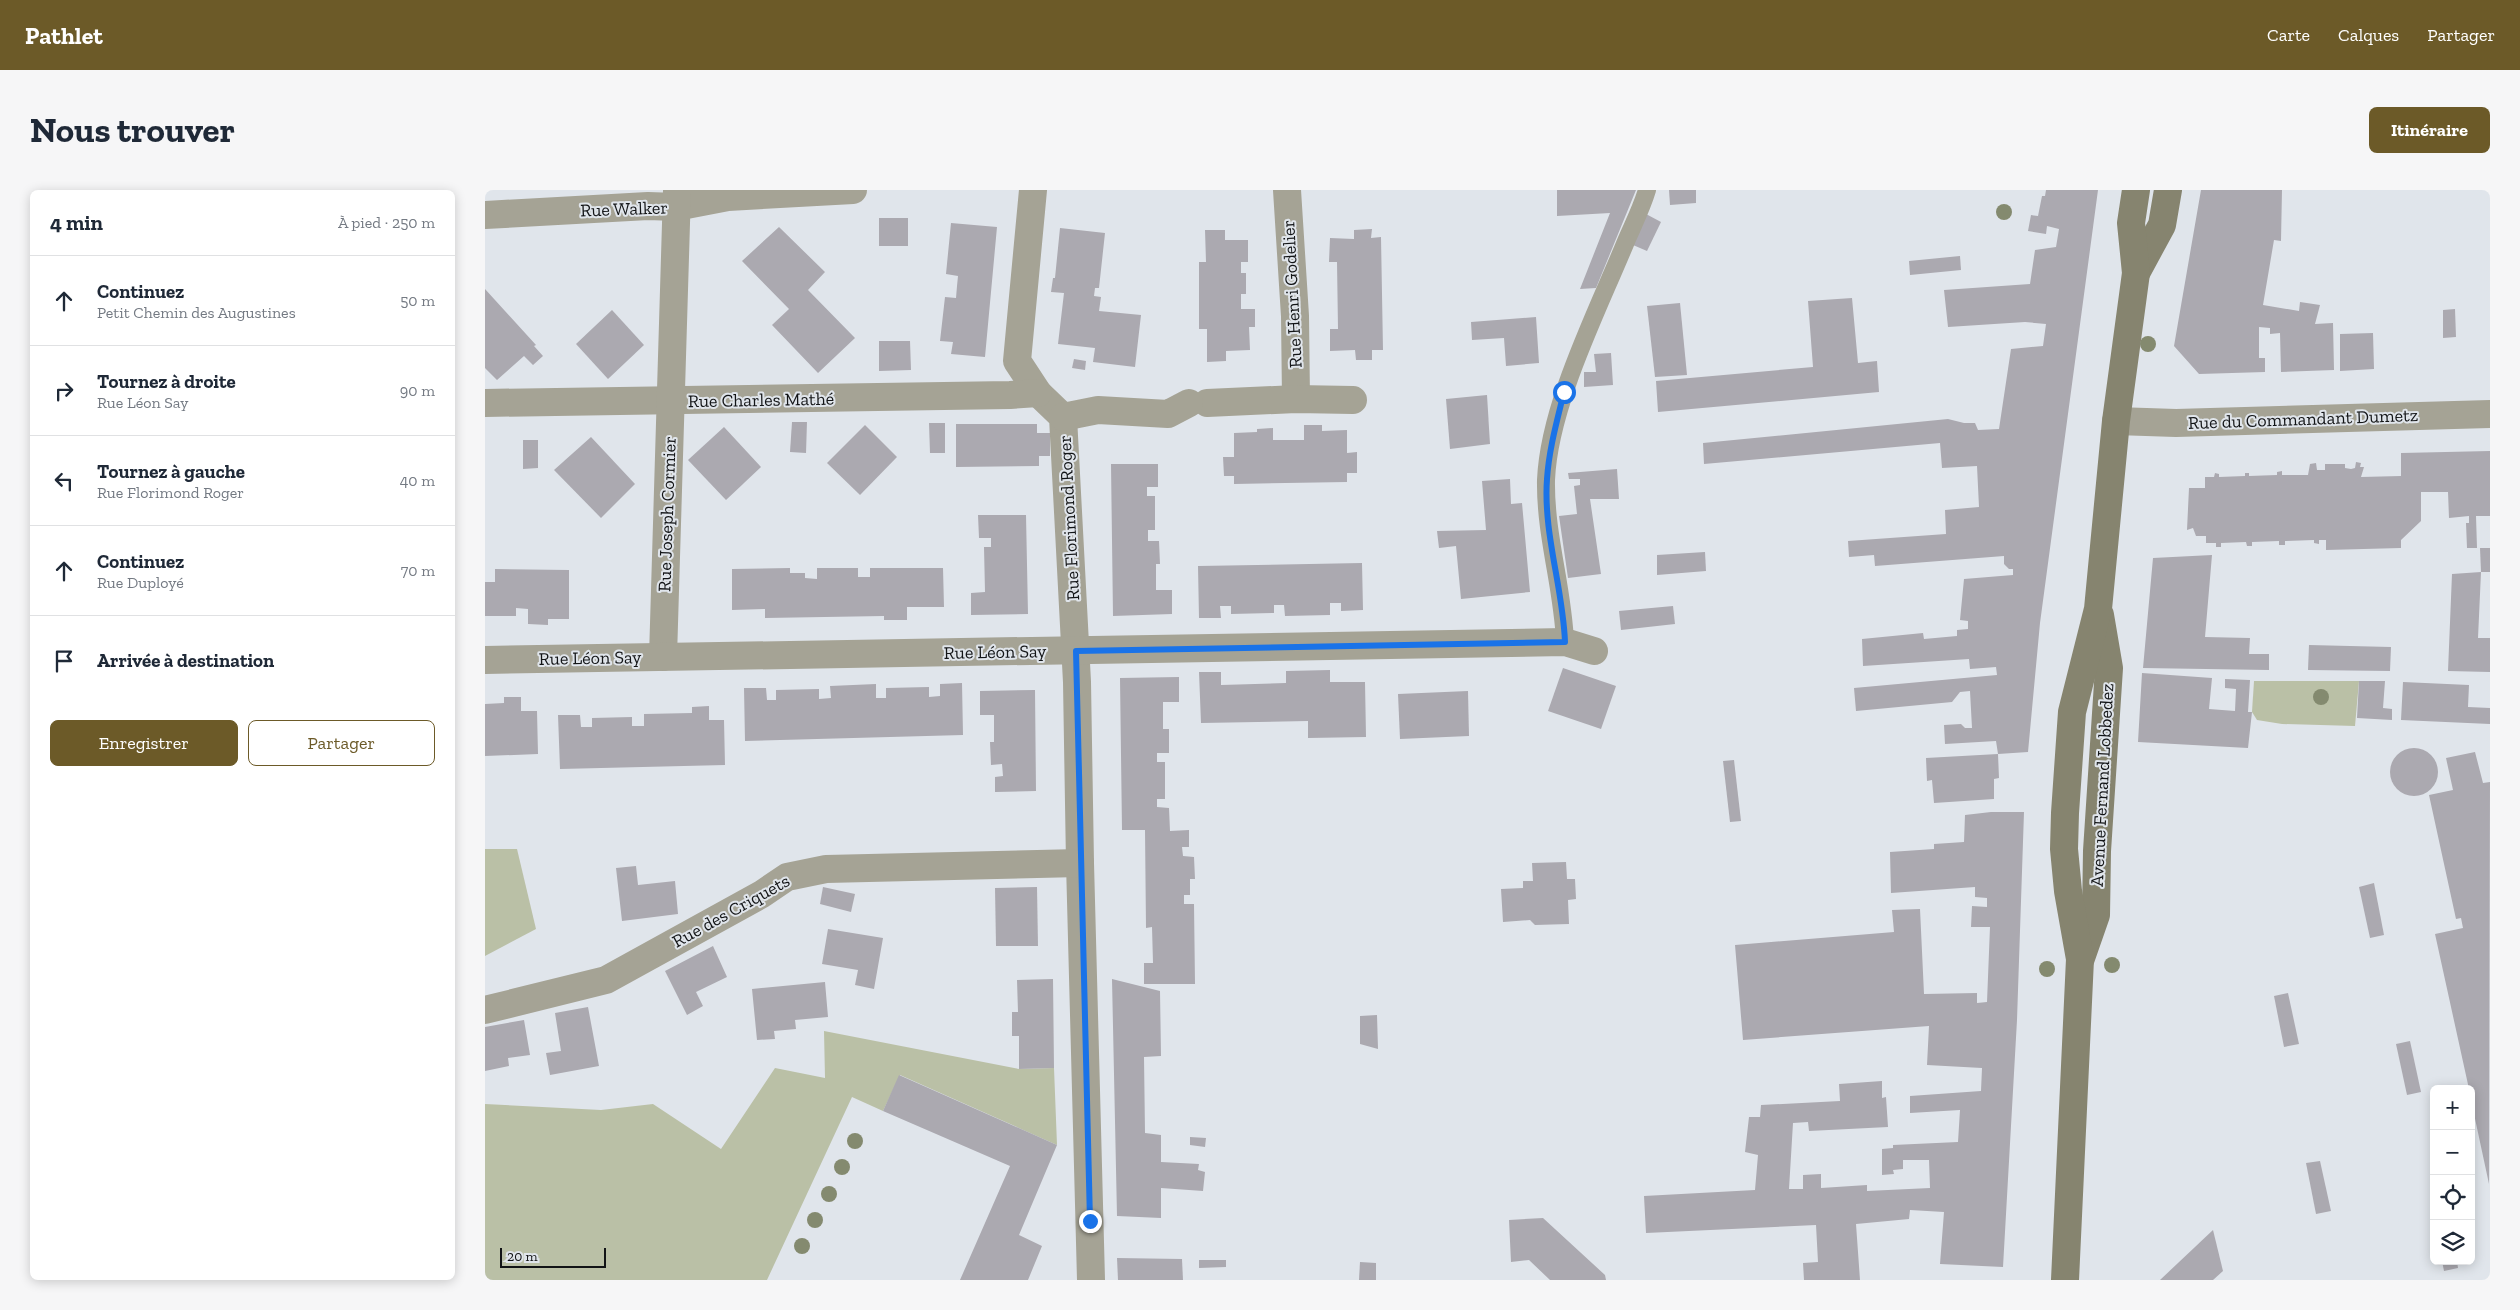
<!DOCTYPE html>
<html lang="fr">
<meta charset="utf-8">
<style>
:root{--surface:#fff;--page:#f6f6f7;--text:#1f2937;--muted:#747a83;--line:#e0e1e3;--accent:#6c5a28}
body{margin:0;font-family:"Zilla Slab",serif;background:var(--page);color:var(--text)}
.controls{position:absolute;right:15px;bottom:15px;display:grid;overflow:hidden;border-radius:8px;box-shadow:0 2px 12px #0003}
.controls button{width:45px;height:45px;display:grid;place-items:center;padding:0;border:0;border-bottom:1px solid var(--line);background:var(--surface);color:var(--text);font:25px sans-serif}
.scale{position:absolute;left:15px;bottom:12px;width:106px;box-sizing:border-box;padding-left:5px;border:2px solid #121416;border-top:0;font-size:14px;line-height:18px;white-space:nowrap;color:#121416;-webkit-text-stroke:4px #e0e5eb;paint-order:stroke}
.stop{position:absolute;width:15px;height:15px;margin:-11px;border:4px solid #1a73e8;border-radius:50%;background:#fff}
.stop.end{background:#1a73e8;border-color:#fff;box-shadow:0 1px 5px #0008}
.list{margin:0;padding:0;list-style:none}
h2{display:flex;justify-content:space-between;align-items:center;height:65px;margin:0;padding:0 20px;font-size:21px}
h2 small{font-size:16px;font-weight:400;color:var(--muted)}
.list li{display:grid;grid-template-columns:32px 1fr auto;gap:15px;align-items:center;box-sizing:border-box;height:90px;padding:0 20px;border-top:1px solid var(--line)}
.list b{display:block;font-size:19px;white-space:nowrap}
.list p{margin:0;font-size:16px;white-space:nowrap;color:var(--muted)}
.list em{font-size:16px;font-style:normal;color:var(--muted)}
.actions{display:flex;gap:10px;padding:15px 20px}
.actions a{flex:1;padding:11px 0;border:1px solid var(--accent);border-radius:8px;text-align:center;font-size:18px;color:var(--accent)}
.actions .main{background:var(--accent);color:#fff}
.icon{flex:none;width:28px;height:28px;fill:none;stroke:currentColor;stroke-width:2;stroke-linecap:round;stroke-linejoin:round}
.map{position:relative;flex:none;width:2005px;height:1090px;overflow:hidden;border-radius:8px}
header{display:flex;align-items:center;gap:30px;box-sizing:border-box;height:70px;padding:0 25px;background:var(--accent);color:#fff}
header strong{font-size:24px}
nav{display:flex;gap:28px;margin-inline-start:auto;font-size:18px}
.intro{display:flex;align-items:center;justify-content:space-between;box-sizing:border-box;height:120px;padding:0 30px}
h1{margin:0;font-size:35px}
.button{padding:12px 22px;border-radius:8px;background:var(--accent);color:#fff;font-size:18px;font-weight:700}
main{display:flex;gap:30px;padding:0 30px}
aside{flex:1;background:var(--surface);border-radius:8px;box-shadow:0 2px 12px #0003}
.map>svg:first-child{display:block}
.green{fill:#bac0a6}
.building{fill:#aba9b0}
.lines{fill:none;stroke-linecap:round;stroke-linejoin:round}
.lane{stroke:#a5a395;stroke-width:18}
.street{stroke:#a5a395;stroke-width:28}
.secondary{stroke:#86846f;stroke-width:28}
.tree{fill:#848a6f}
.route{stroke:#1a73e8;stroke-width:6}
.labels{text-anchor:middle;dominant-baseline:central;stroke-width:4;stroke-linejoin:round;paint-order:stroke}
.street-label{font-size:18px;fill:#121416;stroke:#e0e5eb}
</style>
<header>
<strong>Pathlet</strong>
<nav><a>Carte</a><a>Calques</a><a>Partager</a></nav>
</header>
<div class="intro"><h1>Nous trouver</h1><a class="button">Itinéraire</a></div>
<main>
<aside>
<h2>4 min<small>À pied · 250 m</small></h2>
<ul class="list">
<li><svg class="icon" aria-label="ahead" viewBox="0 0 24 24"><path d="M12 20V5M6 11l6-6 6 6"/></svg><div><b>Continuez</b><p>Petit Chemin des Augustines</p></div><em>50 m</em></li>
<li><svg class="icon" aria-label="right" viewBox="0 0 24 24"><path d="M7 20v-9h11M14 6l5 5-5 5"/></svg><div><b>Tournez à droite</b><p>Rue Léon Say</p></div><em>90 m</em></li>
<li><svg class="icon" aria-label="left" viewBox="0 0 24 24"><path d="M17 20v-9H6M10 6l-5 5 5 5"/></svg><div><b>Tournez à gauche</b><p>Rue Florimond Roger</p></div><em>40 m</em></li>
<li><svg class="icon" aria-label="ahead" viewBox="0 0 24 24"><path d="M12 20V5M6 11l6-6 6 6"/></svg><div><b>Continuez</b><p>Rue Duployé</p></div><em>70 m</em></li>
<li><svg class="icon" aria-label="arrive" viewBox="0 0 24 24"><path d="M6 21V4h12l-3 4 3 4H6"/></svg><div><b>Arrivée à destination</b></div></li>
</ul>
<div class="actions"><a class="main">Enregistrer</a><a>Partager</a></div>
</aside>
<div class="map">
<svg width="2005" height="1090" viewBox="0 0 2005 1090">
<rect width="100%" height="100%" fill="#e0e5eb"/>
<g class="green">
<polygon points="1769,491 1874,491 1870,536 1797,534 1772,530 1767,522"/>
<polygon points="0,659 32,659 51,739 0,766"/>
<polygon points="339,841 534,879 569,878 572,955 415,885 398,921 367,907 282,1090 0,1090 0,914 116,920 168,914 236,959 290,878 340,888"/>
</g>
<g class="building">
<polygon points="1072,0 1151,0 1111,98 1095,99 1125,23 1072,26"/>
<polygon points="1184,0 1211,0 1211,13 1185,15"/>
<polygon points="1561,0 1613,0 1555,433 1543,562 1513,564 1514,588 1509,589 1509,609 1449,613 1447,590 1442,591 1441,568 1513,564 1511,551 1460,554 1459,535 1476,534 1480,538 1487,538 1485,501 1475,502 1467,512 1371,521 1369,498 1512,485 1511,477 1485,479 1484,469 1378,476 1377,449 1438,443 1439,449 1472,446 1472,440 1483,439 1483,431 1475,430 1479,389 1528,385 1528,379 1524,379 1519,374 1519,366 1390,376 1389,365 1364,367 1363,351 1461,344 1460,320 1494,317 1492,276 1457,278 1455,253 1219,274 1218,253 1463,229 1479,233 1490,233 1493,240 1514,239 1526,159 1558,156 1561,134 1540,132 1463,137 1459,100 1545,94 1550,60 1571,57 1574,39 1562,36 1561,44 1543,41 1546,25 1553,26 1557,6 1560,6"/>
<polygon points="1716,0 1797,0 1796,51 1789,50 1778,115 1814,121 1815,112 1835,115 1830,134 1848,133 1849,180 1796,182 1795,143 1785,144 1785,138 1774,137 1774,168 1780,168 1780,182 1714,184 1689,156"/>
<polygon points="1161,24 1176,32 1162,61 1148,55"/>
<rect x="394" y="28" width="29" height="28"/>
<polygon points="466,33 512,37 500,167 466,164 468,152 455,151 460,107 471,108 472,96 473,86 461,84"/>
<polygon points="294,37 340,82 323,100 370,148 333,183 287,135 304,119 257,71"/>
<polygon points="575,38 620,43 614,98 610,98 609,106 616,107 614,121 656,125 650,177 608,172 610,158 573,154 579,103 566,102 568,88 570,88"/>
<polygon points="887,39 886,48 896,47 898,160 887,160 887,170 871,170 870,160 845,161 845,139 853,139 852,72 844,72 845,48 869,49 869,40"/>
<polygon points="720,40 740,40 740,50 763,50 763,72 756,72 756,83 761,83 761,104 756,104 756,119 770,119 770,137 764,137 765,160 741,161 741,171 722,172 722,139 714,139 714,72 721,72"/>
<polygon points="1475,66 1476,80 1425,85 1424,71"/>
<polygon points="0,99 51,155 49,156 58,166 48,175 39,166 12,190 0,178"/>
<polygon points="1367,108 1373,173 1392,171 1394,202 1173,222 1171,191 1328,177 1323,111"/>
<polygon points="1195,113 1202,185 1170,187 1162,116"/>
<polygon points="1970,119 1971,147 1958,148 1958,120"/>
<polygon points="127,120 159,155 123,189 91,154"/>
<polygon points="1051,127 1054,173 1021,176 1019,148 987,150 986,132"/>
<polygon points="1888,143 1889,179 1855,181 1855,144"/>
<polygon points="394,151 425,151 426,180 394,181"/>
<polygon points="1126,163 1128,195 1099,197 1099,182 1111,182 1109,164"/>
<polygon points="589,169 601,171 600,180 587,178"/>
<polygon points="1002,205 1005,254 965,259 961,209"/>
<polygon points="307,232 322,232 321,263 305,262"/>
<polygon points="444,233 460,233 460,263 445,263"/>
<polygon points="471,234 552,234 552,243 565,243 565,266 554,266 554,276 471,277"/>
<polygon points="380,235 412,267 375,305 342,273"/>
<polygon points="819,235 837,235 837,241 862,240 862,263 872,262 872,283 862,283 862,292 749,294 749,286 739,286 738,267 749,267 749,243 772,242 772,239 788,238 788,250 819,250"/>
<polygon points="239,237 276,277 241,310 203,270"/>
<polygon points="106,247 150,294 116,328 69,280"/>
<polygon points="38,250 53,250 53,278 38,279"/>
<polygon points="2005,261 2005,326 1991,326 1992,358 1982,358 1981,333 1984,333 1984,326 1964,328 1963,302 1936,302 1936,331 1916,350 1916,358 1841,360 1841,350 1834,350 1834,354 1829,353 1829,350 1800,351 1800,355 1794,355 1794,351 1767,352 1767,356 1762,356 1761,352 1736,353 1736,357 1731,357 1731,353 1721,353 1721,346 1711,346 1708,338 1702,340 1704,298 1720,298 1720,287 1729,287 1730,283 1734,284 1734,287 1760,286 1760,283 1764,283 1764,286 1792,285 1792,282 1797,281 1797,285 1823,285 1825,274 1831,273 1832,280 1840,280 1840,274 1860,274 1860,278 1866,279 1870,278 1871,272 1876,273 1875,277 1879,277 1876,287 1916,286 1916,263"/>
<polygon points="626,274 673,274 673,297 662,297 662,306 670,306 670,340 663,340 663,351 674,351 675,374 671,374 671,400 687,400 687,424 628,426"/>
<polygon points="1132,279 1134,309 1105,309 1116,384 1083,388 1074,326 1092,324 1089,296 1095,295 1095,289 1084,289 1083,283"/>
<polygon points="1025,289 1026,314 1037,313 1045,402 976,409 971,356 954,358 952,341 1001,340 997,291"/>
<polygon points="493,325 541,325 543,424 486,425 486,403 500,402 499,357 506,357 506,348 494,348"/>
<polygon points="1995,358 2005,358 2005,382 1996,382"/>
<polygon points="1220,362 1221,381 1172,385 1172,365"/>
<polygon points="1727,365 1720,447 1765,448 1764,464 1784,464 1784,480 1658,478 1668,368"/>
<polygon points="877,373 878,420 856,421 856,413 845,413 845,425 800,426 799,415 789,415 789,423 746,424 746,416 735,416 736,428 714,428 713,376"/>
<polygon points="305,378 305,383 320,383 320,388 332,389 332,378 373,378 373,387 385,387 385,378 458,378 459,417 422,417 422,430 399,430 399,426 280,428 280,419 247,420 247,379"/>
<polygon points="10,379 84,380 84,429 63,429 63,435 43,434 43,419 31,418 31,426 0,426 0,392 10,392"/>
<polygon points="1996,382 1993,448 2005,448 2005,482 1963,481 1967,384"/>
<polygon points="1188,416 1190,434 1136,440 1134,421"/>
<polygon points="1824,455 1906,457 1905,481 1823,480"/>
<polygon points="1078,478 1131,496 1116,539 1063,521"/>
<polygon points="845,480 845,492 880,492 881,547 823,548 823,531 716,533 714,482 736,482 736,495 801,493 801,481"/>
<polygon points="1657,483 1727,488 1724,519 1750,521 1751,499 1740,498 1740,489 1765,490 1763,522 1767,522 1763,558 1653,552"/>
<polygon points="694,487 694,512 678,512 678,539 684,539 684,563 672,563 672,572 680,572 680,609 672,609 672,617 684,618 685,641 704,640 704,657 697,657 698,666 709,667 710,689 705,689 705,705 699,705 699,714 709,714 710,794 659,794 659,773 668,773 667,737 661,738 660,640 637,640 635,488"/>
<polygon points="1874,491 1900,491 1898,518 1907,519 1907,530 1872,528"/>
<polygon points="1918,492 1984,495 1983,517 2005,518 2005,534 1916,530"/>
<polygon points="477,493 478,545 260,551 259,498 281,498 282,510 291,510 291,500 334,499 334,509 346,508 345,496 391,494 391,508 401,508 401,498 444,497 444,507 455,506 455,494"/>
<polygon points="550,500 551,601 510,602 510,587 518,586 517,574 506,575 505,552 509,552 509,525 495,525 495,501"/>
<polygon points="983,501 984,546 915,549 913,504"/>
<polygon points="19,507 36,507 36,521 52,521 53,564 0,566 0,514 19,513"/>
<polygon points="224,516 224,530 239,530 240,575 75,579 73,525 95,525 96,537 107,537 107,528 147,527 147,536 159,536 159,524 207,523 207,517"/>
<circle cx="1929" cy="582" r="24"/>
<polygon points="1990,562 1998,593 2005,592 2004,994 1986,910 1986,899 1984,899 1950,744 1978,738 1976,728 1971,729 1944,605 1968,600 1961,568"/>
<polygon points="1249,570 1256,631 1245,632 1238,571"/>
<polygon points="1506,622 1539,622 1532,830 1518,1077 1455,1074 1459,1022 1425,1020 1424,1029 1371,1034 1375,1090 1319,1090 1318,1073 1333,1072 1331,1035 1161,1043 1159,1006 1270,1000 1273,965 1260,962 1264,927 1275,927 1276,915 1355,911 1354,894 1397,891 1397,908 1401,907 1403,937 1324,941 1323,932 1308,933 1304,999 1318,999 1318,985 1336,984 1336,998 1382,995 1382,1001 1445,998 1444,970 1418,970 1418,979 1408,980 1409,984 1397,985 1397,959 1408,958 1408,955 1473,952 1475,920 1425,923 1425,906 1496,901 1497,878 1442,875 1444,836 1258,850 1250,755 1409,742 1407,720 1435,719 1439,804 1492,803 1492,813 1502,812 1505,737 1486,737 1487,716 1502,717 1502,708 1490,707 1490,697 1406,703 1405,662 1449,659 1449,654 1479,652 1480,625"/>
<polygon points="1081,672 1082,689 1090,689 1091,709 1083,710 1084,734 1050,735 1045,730 1018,732 1016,699 1038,698 1038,691 1048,691 1047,673"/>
<polygon points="151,676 153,695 190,691 193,724 137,731 131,678"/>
<polygon points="1889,693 1899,745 1885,748 1874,697"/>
<polygon points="338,697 370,704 366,722 335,714"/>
<polygon points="552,697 553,756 511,756 510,698"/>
<polygon points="343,739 398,748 389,799 370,795 373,780 337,774"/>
<polygon points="228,756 242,787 211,802 218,816 202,825 180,781"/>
<polygon points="568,789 569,878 534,879 534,846 527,846 527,822 533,822 532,790"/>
<polygon points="627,789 675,801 676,866 659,867 660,943 676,945 676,972 714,974 713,980 720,982 718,1001 676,998 676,1028 632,1026"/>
<polygon points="340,792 343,827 310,830 311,839 289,841 290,849 272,850 267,799"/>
<polygon points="1803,803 1814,854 1799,857 1789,806"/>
<polygon points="103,817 114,876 65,885 61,863 76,861 70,823"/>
<polygon points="892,825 893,859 875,854 875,826"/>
<polygon points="39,830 45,865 23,868 24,876 0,881 0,837"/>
<polygon points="1925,851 1936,902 1922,905 1911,854"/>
<polygon points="414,885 572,955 534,1045 557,1056 543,1090 475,1090 525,976 398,921"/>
<polygon points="705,947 721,948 720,957 705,955"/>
<polygon points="1835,971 1846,1021 1831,1024 1821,973"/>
<polygon points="1058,1028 1120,1085 1121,1090 1065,1090 1044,1070 1026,1072 1024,1030"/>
<polygon points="1728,1040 1738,1081 1728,1090 1675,1090"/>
<polygon points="632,1068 697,1069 698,1090 633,1090"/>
<polygon points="714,1070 741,1070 741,1077 714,1078"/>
<polygon points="1957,1071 1972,1071 1973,1078 1959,1081"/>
<polygon points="875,1072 891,1073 891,1090 874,1090"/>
</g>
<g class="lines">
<path class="lane" d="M1080 452C1078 398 1060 345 1061 290 1064 215 1113 120 1142 49 1149 33 1157 17 1162 0"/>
<g class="street">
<polyline points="548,0 532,171 553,203 578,227 592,492 595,673 606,1090"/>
<polyline points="802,0 810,126 811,209"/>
<polyline points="0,25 163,16 191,17 243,7 368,0"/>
<polyline points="0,213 525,205 553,203"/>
<polyline points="722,213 811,209 868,210"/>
<polyline points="578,227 613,220 683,224 704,213"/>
<polyline points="1631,231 1691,233 2005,224"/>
<polyline points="178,467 192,0"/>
<polyline points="0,470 1080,452 1109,461"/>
<polyline points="0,820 121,790 277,704 302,687 341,679 595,673"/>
</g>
<g class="secondary">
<polyline points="1651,83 1677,35 1683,0"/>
<polyline points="1596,768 1611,725 1612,661 1624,478 1615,425"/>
<polyline points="1580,1090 1595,769 1583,701 1579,659 1580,623 1587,522 1613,419 1631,231 1651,83 1646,33 1651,0"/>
</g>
</g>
<g class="tree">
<circle cx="1519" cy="22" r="8"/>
<circle cx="1663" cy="154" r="8"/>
<circle cx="1836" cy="507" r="8"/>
<circle cx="1627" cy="775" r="8"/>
<circle cx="1562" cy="779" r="8"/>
<circle cx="370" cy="951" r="8"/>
<circle cx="357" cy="977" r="8"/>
<circle cx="344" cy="1004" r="8"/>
<circle cx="330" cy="1030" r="8"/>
<circle cx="317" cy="1056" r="8"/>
</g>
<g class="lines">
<path class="route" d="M605 1031 591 461 1080 452C1078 398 1058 343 1062 289 1064 259 1072 231 1079 202"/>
</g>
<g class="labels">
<g class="street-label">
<text transform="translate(139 19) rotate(-2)">Rue Walker</text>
<text transform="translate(807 104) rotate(-93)">Rue Henri Godelier</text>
<text transform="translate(276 210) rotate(-1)">Rue Charles Mathé</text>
<text transform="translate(1818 229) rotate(-2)">Rue du Commandant Dumetz</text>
<text transform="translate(182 324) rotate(-88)">Rue Joseph Cormier</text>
<text transform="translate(584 328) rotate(-93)">Rue Florimond Roger</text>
<text transform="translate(510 462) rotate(-1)">Rue Léon Say</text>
<text transform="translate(105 468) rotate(-1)">Rue Léon Say</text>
<text transform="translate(1617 595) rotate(-87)">Avenue Fernand Lobbedez</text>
<text transform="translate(246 721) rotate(-29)">Rue des Criquets</text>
</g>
</g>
</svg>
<div class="controls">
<button>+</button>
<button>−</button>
<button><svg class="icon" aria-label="locate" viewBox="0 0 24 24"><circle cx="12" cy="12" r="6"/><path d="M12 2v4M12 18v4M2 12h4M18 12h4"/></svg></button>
<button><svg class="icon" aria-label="layers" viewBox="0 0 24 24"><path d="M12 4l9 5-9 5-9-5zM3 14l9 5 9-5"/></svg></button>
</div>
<div class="scale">20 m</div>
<div class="stop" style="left:1079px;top:202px"></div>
<div class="stop end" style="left:605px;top:1031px"></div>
</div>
</main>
